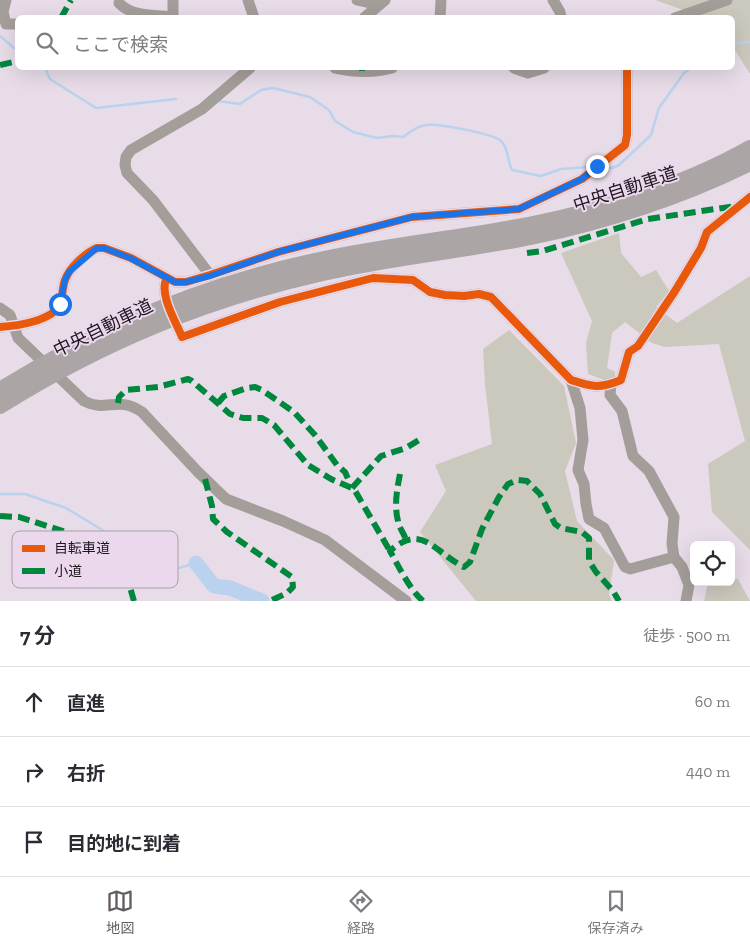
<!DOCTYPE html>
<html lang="ja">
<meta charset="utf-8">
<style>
:root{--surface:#fff;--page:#f7f7f7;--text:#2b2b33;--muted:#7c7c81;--line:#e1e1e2;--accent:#645c65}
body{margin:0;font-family:"Zilla Slab","Noto Sans JP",serif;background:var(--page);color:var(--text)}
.controls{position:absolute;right:15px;bottom:15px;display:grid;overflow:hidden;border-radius:8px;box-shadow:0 5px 20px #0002}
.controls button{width:45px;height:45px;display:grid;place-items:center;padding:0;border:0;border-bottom:1px solid var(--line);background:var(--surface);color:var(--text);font:25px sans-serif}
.stop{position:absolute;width:15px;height:15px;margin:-11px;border:4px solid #1a73e8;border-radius:50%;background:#fff}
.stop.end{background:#1a73e8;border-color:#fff;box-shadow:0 1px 5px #0008}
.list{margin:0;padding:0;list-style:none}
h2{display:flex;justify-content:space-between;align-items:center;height:65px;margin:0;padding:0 20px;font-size:21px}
h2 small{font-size:16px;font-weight:400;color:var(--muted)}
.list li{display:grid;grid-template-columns:32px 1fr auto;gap:15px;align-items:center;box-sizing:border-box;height:70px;padding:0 20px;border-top:1px solid var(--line)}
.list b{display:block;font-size:19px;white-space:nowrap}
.list em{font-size:16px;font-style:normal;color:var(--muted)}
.icon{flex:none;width:28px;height:28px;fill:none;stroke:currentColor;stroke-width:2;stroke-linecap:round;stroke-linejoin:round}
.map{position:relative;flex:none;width:750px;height:601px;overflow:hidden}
.search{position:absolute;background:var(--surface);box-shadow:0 5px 20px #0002;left:15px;right:15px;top:15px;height:55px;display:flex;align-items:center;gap:12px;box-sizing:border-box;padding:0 18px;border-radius:8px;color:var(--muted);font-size:19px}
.sheet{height:275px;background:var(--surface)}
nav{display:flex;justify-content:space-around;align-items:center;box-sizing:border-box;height:70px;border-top:1px solid var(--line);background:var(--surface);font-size:14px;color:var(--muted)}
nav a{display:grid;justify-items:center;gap:2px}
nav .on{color:var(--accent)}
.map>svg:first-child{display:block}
.green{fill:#cbc8bd}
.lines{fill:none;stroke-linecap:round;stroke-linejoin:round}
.stream{stroke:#bad2ed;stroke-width:2.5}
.river{stroke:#bad2ed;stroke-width:15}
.minor{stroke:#a49e9b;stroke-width:11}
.highway{stroke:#aca5a5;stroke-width:16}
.quiet{stroke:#00873e;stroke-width:6;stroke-dasharray:12 6;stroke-linecap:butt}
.cycleway-casing{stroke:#ebd8ec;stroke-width:11}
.cycleway{stroke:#e8590c;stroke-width:8}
.route{stroke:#1a73e8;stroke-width:6}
.labels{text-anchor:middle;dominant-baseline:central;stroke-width:4;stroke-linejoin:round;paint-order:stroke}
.street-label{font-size:18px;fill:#1d171e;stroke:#ebd8ec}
.key{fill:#ebd8ec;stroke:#ad9eae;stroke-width:1}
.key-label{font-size:14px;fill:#1d171e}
</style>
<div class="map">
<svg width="750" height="601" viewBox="0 0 750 601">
<rect width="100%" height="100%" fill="#e7dce8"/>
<g class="green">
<polygon points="655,0 750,0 750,74 733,47 732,18 695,17 686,11"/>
<polygon points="619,233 621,253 641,277 656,270 669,291 656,307 677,323 750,276 750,550 712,512 708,464 745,441 719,344 665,347 652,343 625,322 612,333 607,368 615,372 615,379 607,381 588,374 586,343 592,321 561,253"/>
<polygon points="509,330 564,386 576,443 565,471 577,521 614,560 609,595 612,601 476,601 420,532 446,491 435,465 492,444 485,384 483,349"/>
<polygon points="731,578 738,579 750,601 704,601 708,582 731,582"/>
</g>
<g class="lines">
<g class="stream">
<polyline points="0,36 14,48 18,48"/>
<polyline points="732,44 750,42"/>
<polyline points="45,68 50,79 96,108 176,99"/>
<path d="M218 101 240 104 261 90 273 88 310 97 329 110 335 121 353 132 377 138 393 136 403 137C410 132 417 126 426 125 438 123 494 134 501 141 509 148 507 161 512 170L541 176 561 169 589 167"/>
<polyline points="602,168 612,168 619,165 651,135 659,108 684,73 691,68"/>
<polyline points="0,494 25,494 66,508 150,559 172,570 196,563"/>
</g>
<polyline class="river" points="196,563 214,586 230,588 262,601"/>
<g class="minor">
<polyline points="6,0 3,12 6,24 18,24"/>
<polyline points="248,0 254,18"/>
<polyline points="357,0 379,5"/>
<polyline points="553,0 560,12 561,18"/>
<path d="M119 3C132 17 154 15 173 17"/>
<polyline points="173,18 173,0"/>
<polyline points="364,18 385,0"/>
<polyline points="440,18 441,0"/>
<polyline points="675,18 727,0"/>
<path d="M335 68C354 72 374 73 392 68"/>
<polyline points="514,68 528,73 544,68"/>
<polyline points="210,275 153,200 127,173 125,165 126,157 131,150 202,109 250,68"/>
<path d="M167 278C158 293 176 322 182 337L280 302 373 278 413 280 430 292 445 295 464 296 479 294 491 297 571 380C593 387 599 389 621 380L629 352 638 346 675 291 701 248 707 232 750 197"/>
<path d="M0 308 10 315 18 338 84 401C106 413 117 395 142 412L198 472 226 499 283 521 325 540 406 601"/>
<path d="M0 327C16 326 53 321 60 304 63 296 62 288 65 280 69 268 85 253 97 248H104L131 258 175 282H186L210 275 278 252 412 217 519 209 582 179 625 145 627 135V68"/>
<polyline points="571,380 580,408 583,440 578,470 584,484 586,504 589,519 604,528 625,567 630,569 674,557"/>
<polyline points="611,384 610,395 622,411 633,456 649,471 674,517 672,544 674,557 682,567 689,585 686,601"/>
</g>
<g class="highway">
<path d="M0 390C99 328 209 283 324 259 392 245 460 238 528 225 601 211 685 185 750 148"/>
<path d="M0 406C102 342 206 299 323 273 392 257 462 251 531 237 607 221 681 197 750 163"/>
</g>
<g class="quiet">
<polyline points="61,18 71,0"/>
<polyline points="0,65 13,62 18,58"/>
<polyline points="362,68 362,71"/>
<polyline points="527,253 543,251 648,219 736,206"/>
<polyline points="118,403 119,397 126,390 158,387 188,379 192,381 230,414 243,418 262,418 274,425 308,465 331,479 354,489 390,551"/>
<polyline points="218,403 224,396 247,388 255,387 262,390 294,412 315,435 337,465 345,472 349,481 348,486"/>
<path d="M400 474C397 489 394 506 398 521 399 528 404 533 406 540"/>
<polyline points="205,479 212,506 213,519 227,532 292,577 293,587 287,593 270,601"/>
<polyline points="352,488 381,456 406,448 419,440 424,440"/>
<polyline points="0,516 19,517 78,536 102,546 116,555 120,560 124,567 134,601"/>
<path d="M423 601C410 590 399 567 390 551 422 522 435 553 464 567L470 562 482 529 499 497 508 484 518 480 527 481 540 494 555 524 561 528 582 532 589 538V561L596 572 613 591 619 601"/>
</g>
<g class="cycleway-casing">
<g id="cycleway">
<path d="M167 278C158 293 176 322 182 337L280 302 373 278 413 280 430 292 445 295 464 296 479 294 491 297 571 380C593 387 599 389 621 380L629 352 638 346 675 291 701 248 707 232 750 197"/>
<path d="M0 327C16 326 53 321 60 304 63 296 62 288 65 280 69 268 85 253 97 248H104L131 258 175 282H186L210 275 278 252 412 217 519 209 582 179 625 145 627 135V68"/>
</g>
</g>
<use href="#cycleway" class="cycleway"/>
</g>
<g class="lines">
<polyline class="route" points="60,304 65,280 69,272 97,248 104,248 130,258 175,282 186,282 210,276 278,252 412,217 519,209 582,179 597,166"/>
</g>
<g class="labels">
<g class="street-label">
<text transform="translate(625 189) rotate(-18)">中央自動車道</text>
<text transform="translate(103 328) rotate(-26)">中央自動車道</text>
</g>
</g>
<rect x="12" y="531" width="166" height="57" rx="8" class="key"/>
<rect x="22" y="545" width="23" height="7" fill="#e8590c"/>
<rect x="22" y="568" width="23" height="6" fill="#00873e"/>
<g class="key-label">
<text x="54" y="553">自転車道</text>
<text x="54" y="576">小道</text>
</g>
</svg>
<div class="controls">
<button><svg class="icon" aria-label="locate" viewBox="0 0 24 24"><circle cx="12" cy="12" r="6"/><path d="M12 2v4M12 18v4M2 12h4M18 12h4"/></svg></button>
</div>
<div class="stop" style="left:60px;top:304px"></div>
<div class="stop end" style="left:597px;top:166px"></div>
<div class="search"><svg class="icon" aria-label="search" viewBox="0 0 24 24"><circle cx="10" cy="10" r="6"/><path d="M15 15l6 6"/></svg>ここで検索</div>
</div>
<section class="sheet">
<h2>7 分<small>徒歩 · 500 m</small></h2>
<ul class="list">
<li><svg class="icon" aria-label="ahead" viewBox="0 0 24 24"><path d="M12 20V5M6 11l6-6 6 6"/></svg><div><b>直進</b></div><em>60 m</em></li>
<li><svg class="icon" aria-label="right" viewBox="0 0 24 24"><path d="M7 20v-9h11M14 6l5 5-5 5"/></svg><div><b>右折</b></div><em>440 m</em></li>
<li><svg class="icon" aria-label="arrive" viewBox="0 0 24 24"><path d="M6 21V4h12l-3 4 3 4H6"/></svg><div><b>目的地に到着</b></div></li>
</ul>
</section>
<nav>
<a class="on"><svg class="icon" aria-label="map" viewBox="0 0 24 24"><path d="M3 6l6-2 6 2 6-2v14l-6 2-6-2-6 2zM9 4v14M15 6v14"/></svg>地図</a>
<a><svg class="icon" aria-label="directions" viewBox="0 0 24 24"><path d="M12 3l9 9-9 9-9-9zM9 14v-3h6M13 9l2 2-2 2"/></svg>経路</a>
<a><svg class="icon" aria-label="saved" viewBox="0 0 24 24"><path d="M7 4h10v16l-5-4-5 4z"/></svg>保存済み</a>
</nav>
